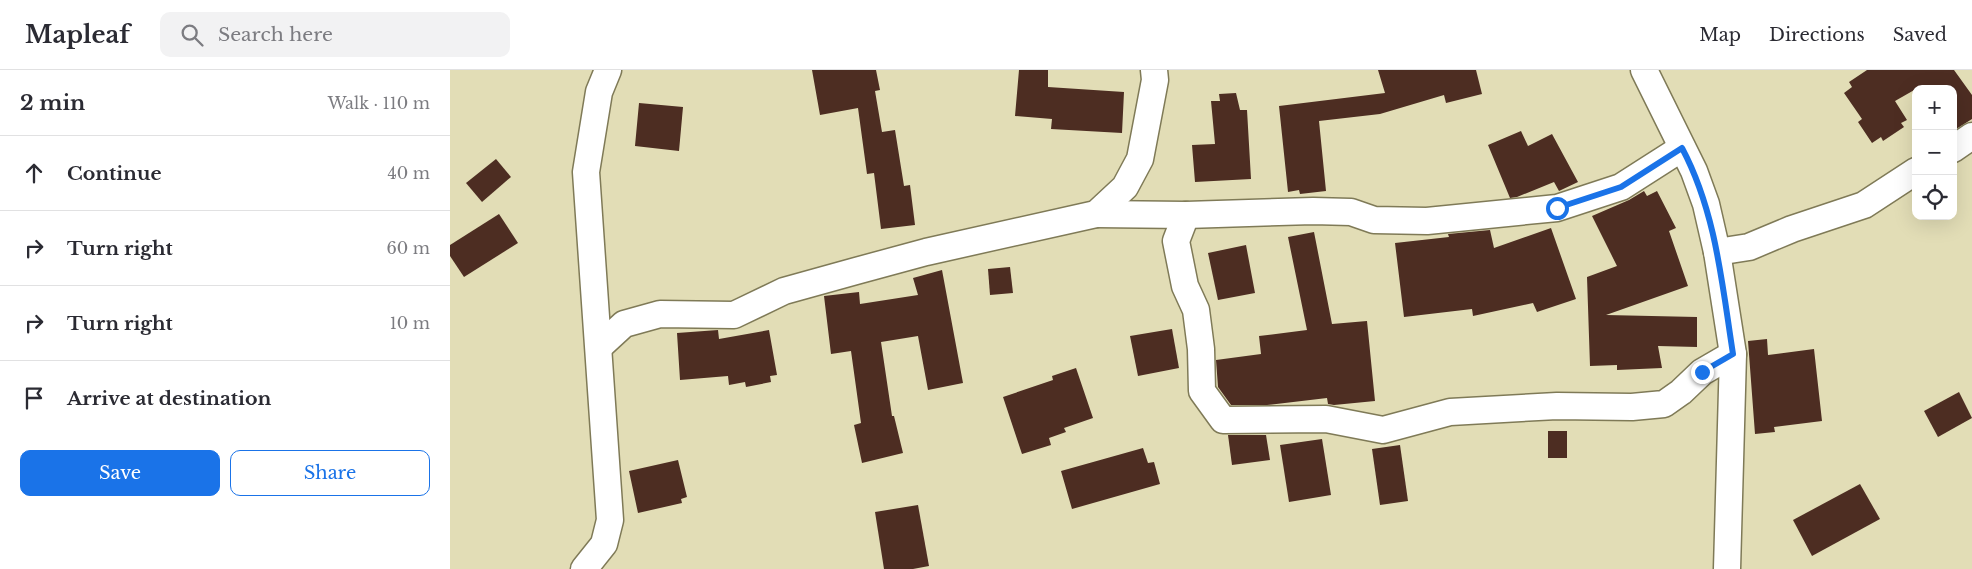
<!DOCTYPE html>
<meta charset="utf-8">
<style>
:root{--surface:#fff;--page:#f2f2f3;--text:#2b2b33;--muted:#7c7c81;--line:#e1e1e2;--accent:#1a73e8}
body{margin:0;font-family:"Libre Baskerville",serif;background:var(--page);color:var(--text)}
.controls{position:absolute;right:15px;top:15px;display:grid;overflow:hidden;border-radius:10px;box-shadow:0 5px 20px #0002}
.controls button{width:45px;height:45px;display:grid;place-items:center;padding:0;border:0;border-bottom:1px solid var(--line);background:var(--surface);color:var(--text);font:25px sans-serif}
.stop{position:absolute;width:15px;height:15px;margin:-11px;border:4px solid #1a73e8;border-radius:50%;background:#fff}
.stop.end{background:#1a73e8;border-color:#fff;box-shadow:0 1px 5px #0008}
.list{margin:0;padding:0;list-style:none}
h2{display:flex;justify-content:space-between;align-items:center;height:65px;margin:0;padding:0 20px;font-size:21px}
h2 small{font-size:16px;font-weight:400;color:var(--muted)}
.list li{display:grid;grid-template-columns:32px 1fr auto;gap:15px;align-items:center;box-sizing:border-box;height:75px;padding:0 20px;border-top:1px solid var(--line)}
.list b{display:block;font-size:19px;white-space:nowrap}
.list em{font-size:16px;font-style:normal;color:var(--muted)}
.actions{display:flex;gap:10px;padding:15px 20px}
.actions a{flex:1;padding:11px 0;border:1px solid var(--accent);border-radius:10px;text-align:center;font-size:18px;color:var(--accent)}
.actions .main{background:var(--accent);color:#fff}
.icon{flex:none;width:28px;height:28px;fill:none;stroke:currentColor;stroke-width:2;stroke-linecap:round;stroke-linejoin:round}
.map{position:relative;flex:none;width:1522px;height:499px;overflow:hidden}
header{display:flex;align-items:center;gap:30px;box-sizing:border-box;height:70px;padding:0 25px;background:var(--surface);border-bottom:1px solid var(--line)}
header strong{font-size:24px}
nav{display:flex;gap:28px;margin-inline-start:auto;font-size:18px}
.search{width:350px;height:45px;background:var(--page);display:flex;align-items:center;gap:12px;box-sizing:border-box;padding:0 18px;border-radius:10px;color:var(--muted);font-size:19px}
main{display:flex}
aside{flex:1;background:var(--surface)}
.map>svg:first-child{display:block}
.building{fill:#4d2d22}
.lines{fill:none;stroke-linecap:round;stroke-linejoin:round}
.minor-casing{stroke:#7f7a57;stroke-width:29}
.minor{stroke:#fff;stroke-width:26}
.route{stroke:#1a73e8;stroke-width:6}
</style>
<header>
<strong>Mapleaf</strong>
<div class="search"><svg class="icon" aria-label="search" viewBox="0 0 24 24"><circle cx="10" cy="10" r="6"/><path d="M15 15l6 6"/></svg>Search here</div>
<nav><a>Map</a><a>Directions</a><a>Saved</a></nav>
</header>
<main>
<aside>
<h2>2 min<small>Walk · 110 m</small></h2>
<ul class="list">
<li><svg class="icon" aria-label="ahead" viewBox="0 0 24 24"><path d="M12 20V5M6 11l6-6 6 6"/></svg><div><b>Continue</b></div><em>40 m</em></li>
<li><svg class="icon" aria-label="right" viewBox="0 0 24 24"><path d="M7 20v-9h11M14 6l5 5-5 5"/></svg><div><b>Turn right</b></div><em>60 m</em></li>
<li><svg class="icon" aria-label="right" viewBox="0 0 24 24"><path d="M7 20v-9h11M14 6l5 5-5 5"/></svg><div><b>Turn right</b></div><em>10 m</em></li>
<li><svg class="icon" aria-label="arrive" viewBox="0 0 24 24"><path d="M6 21V4h12l-3 4 3 4H6"/></svg><div><b>Arrive at destination</b></div></li>
</ul>
<div class="actions"><a class="main">Save</a><a>Share</a></div>
</aside>
<div class="map">
<svg width="1522" height="499" viewBox="0 0 1522 499">
<rect width="100%" height="100%" fill="#e2ddb6"/>
<g class="building">
<polygon points="362,0 426,0 430,20 425,21 432,62 445,60 454,116 460,115 465,155 431,159 424,103 417,104 408,38 370,45"/>
<polygon points="569,0 598,0 598,17 674,22 672,63 601,59 602,49 565,46"/>
<polygon points="928,0 1026,0 1032,24 996,33 994,25 930,44 869,51 876,121 850,124 849,120 838,122 829,36 935,23"/>
<polygon points="1417,0 1504,0 1522,25 1522,49 1503,61 1503,19 1466,19 1445,31 1457,50 1451,53 1454,57 1433,71 1431,67 1422,73 1408,52 1412,49 1394,23 1402,17 1399,12"/>
<polygon points="786,23 790,40 797,40 801,109 745,112 742,75 765,74 761,31 770,31 769,24"/>
<polygon points="189,33 233,37 229,81 185,76"/>
<polygon points="1071,61 1078,76 1102,64 1128,112 1109,121 1104,112 1067,127 1060,128 1038,75"/>
<polygon points="46,89 61,107 32,132 16,113"/>
<polygon points="1194,121 1197,126 1207,121 1226,158 1219,161 1238,216 1156,245 1247,247 1247,277 1208,276 1212,298 1167,300 1167,295 1140,296 1137,207 1167,196 1142,146 1179,130"/>
<polygon points="49,144 68,173 14,207 0,186 0,175"/>
<polygon points="1101,158 1126,229 1087,242 1083,233 1023,246 1022,239 954,247 945,173 999,167 998,164 1040,160 1044,178"/>
<polygon points="864,162 882,254 917,251 925,331 884,335 878,334 877,328 817,335 781,335 768,317 766,290 811,284 809,266 857,260 838,167"/>
<polygon points="796,175 805,223 768,230 758,183"/>
<polygon points="560,197 563,223 540,225 538,199"/>
<polygon points="492,200 513,313 478,320 468,266 431,272 442,346 444,346 453,383 412,393 404,355 411,353 401,281 381,284 374,226 409,222 410,234 468,225 463,208"/>
<polygon points="722,259 729,298 688,306 680,266"/>
<polygon points="268,260 269,269 319,260 327,305 320,306 321,312 296,317 295,312 279,315 278,306 230,310 227,263"/>
<polygon points="1317,269 1318,285 1364,279 1372,351 1324,357 1325,362 1305,364 1298,271"/>
<polygon points="626,298 643,348 614,358 616,362 599,368 601,375 572,384 553,327 603,310 602,306"/>
<polygon points="1509,322 1522,348 1488,367 1474,341"/>
<rect x="1098" y="361" width="19" height="27"/>
<polygon points="778,365 816,365 820,390 782,395"/>
<polygon points="872,369 881,425 839,432 830,375"/>
<polygon points="950,375 958,431 930,435 922,379"/>
<polygon points="693,378 698,393 704,392 710,414 622,439 611,401"/>
<polygon points="228,390 237,427 231,429 232,433 188,443 179,401"/>
<polygon points="1410,414 1430,449 1362,486 1343,450"/>
<polygon points="468,435 479,496 463,499 434,499 425,442"/>
</g>
<g class="lines">
<g class="minor-casing">
<g id="minor">
<polyline points="1194,0 1244,101 1256,134 1267,182 1283,284 1277,499"/>
<polyline points="1503,79 1522,66"/>
<polyline points="646,144 736,145 863,141 901,142 924,150 977,151 1107,138 1171,117 1232,78"/>
<polyline points="736,145 726,171 735,216 746,240 751,279 752,321 773,350 876,349 933,360 1000,342 1107,336 1182,337 1214,334 1231,322 1252,302 1283,284"/>
<polyline points="1267,182 1299,177 1342,159 1414,135 1466,101"/>
<polyline points="149,277 174,254 210,244 284,245 334,221 406,201 476,182 646,144 675,117 690,89 705,10 704,0"/>
<polyline points="134,499 154,474 160,450 136,102 149,22 158,0"/>
</g>
</g>
<use href="#minor" class="minor"/>
</g>
<g class="lines">
<path class="route" d="M1107 138 1171 117 1232 78C1266 142 1272 214 1283 284L1252 302"/>
</g>
</svg>
<div class="controls">
<button>+</button>
<button>−</button>
<button><svg class="icon" aria-label="locate" viewBox="0 0 24 24"><circle cx="12" cy="12" r="6"/><path d="M12 2v4M12 18v4M2 12h4M18 12h4"/></svg></button>
</div>
<div class="stop" style="left:1107px;top:138px"></div>
<div class="stop end" style="left:1252px;top:302px"></div>
</div>
</main>
